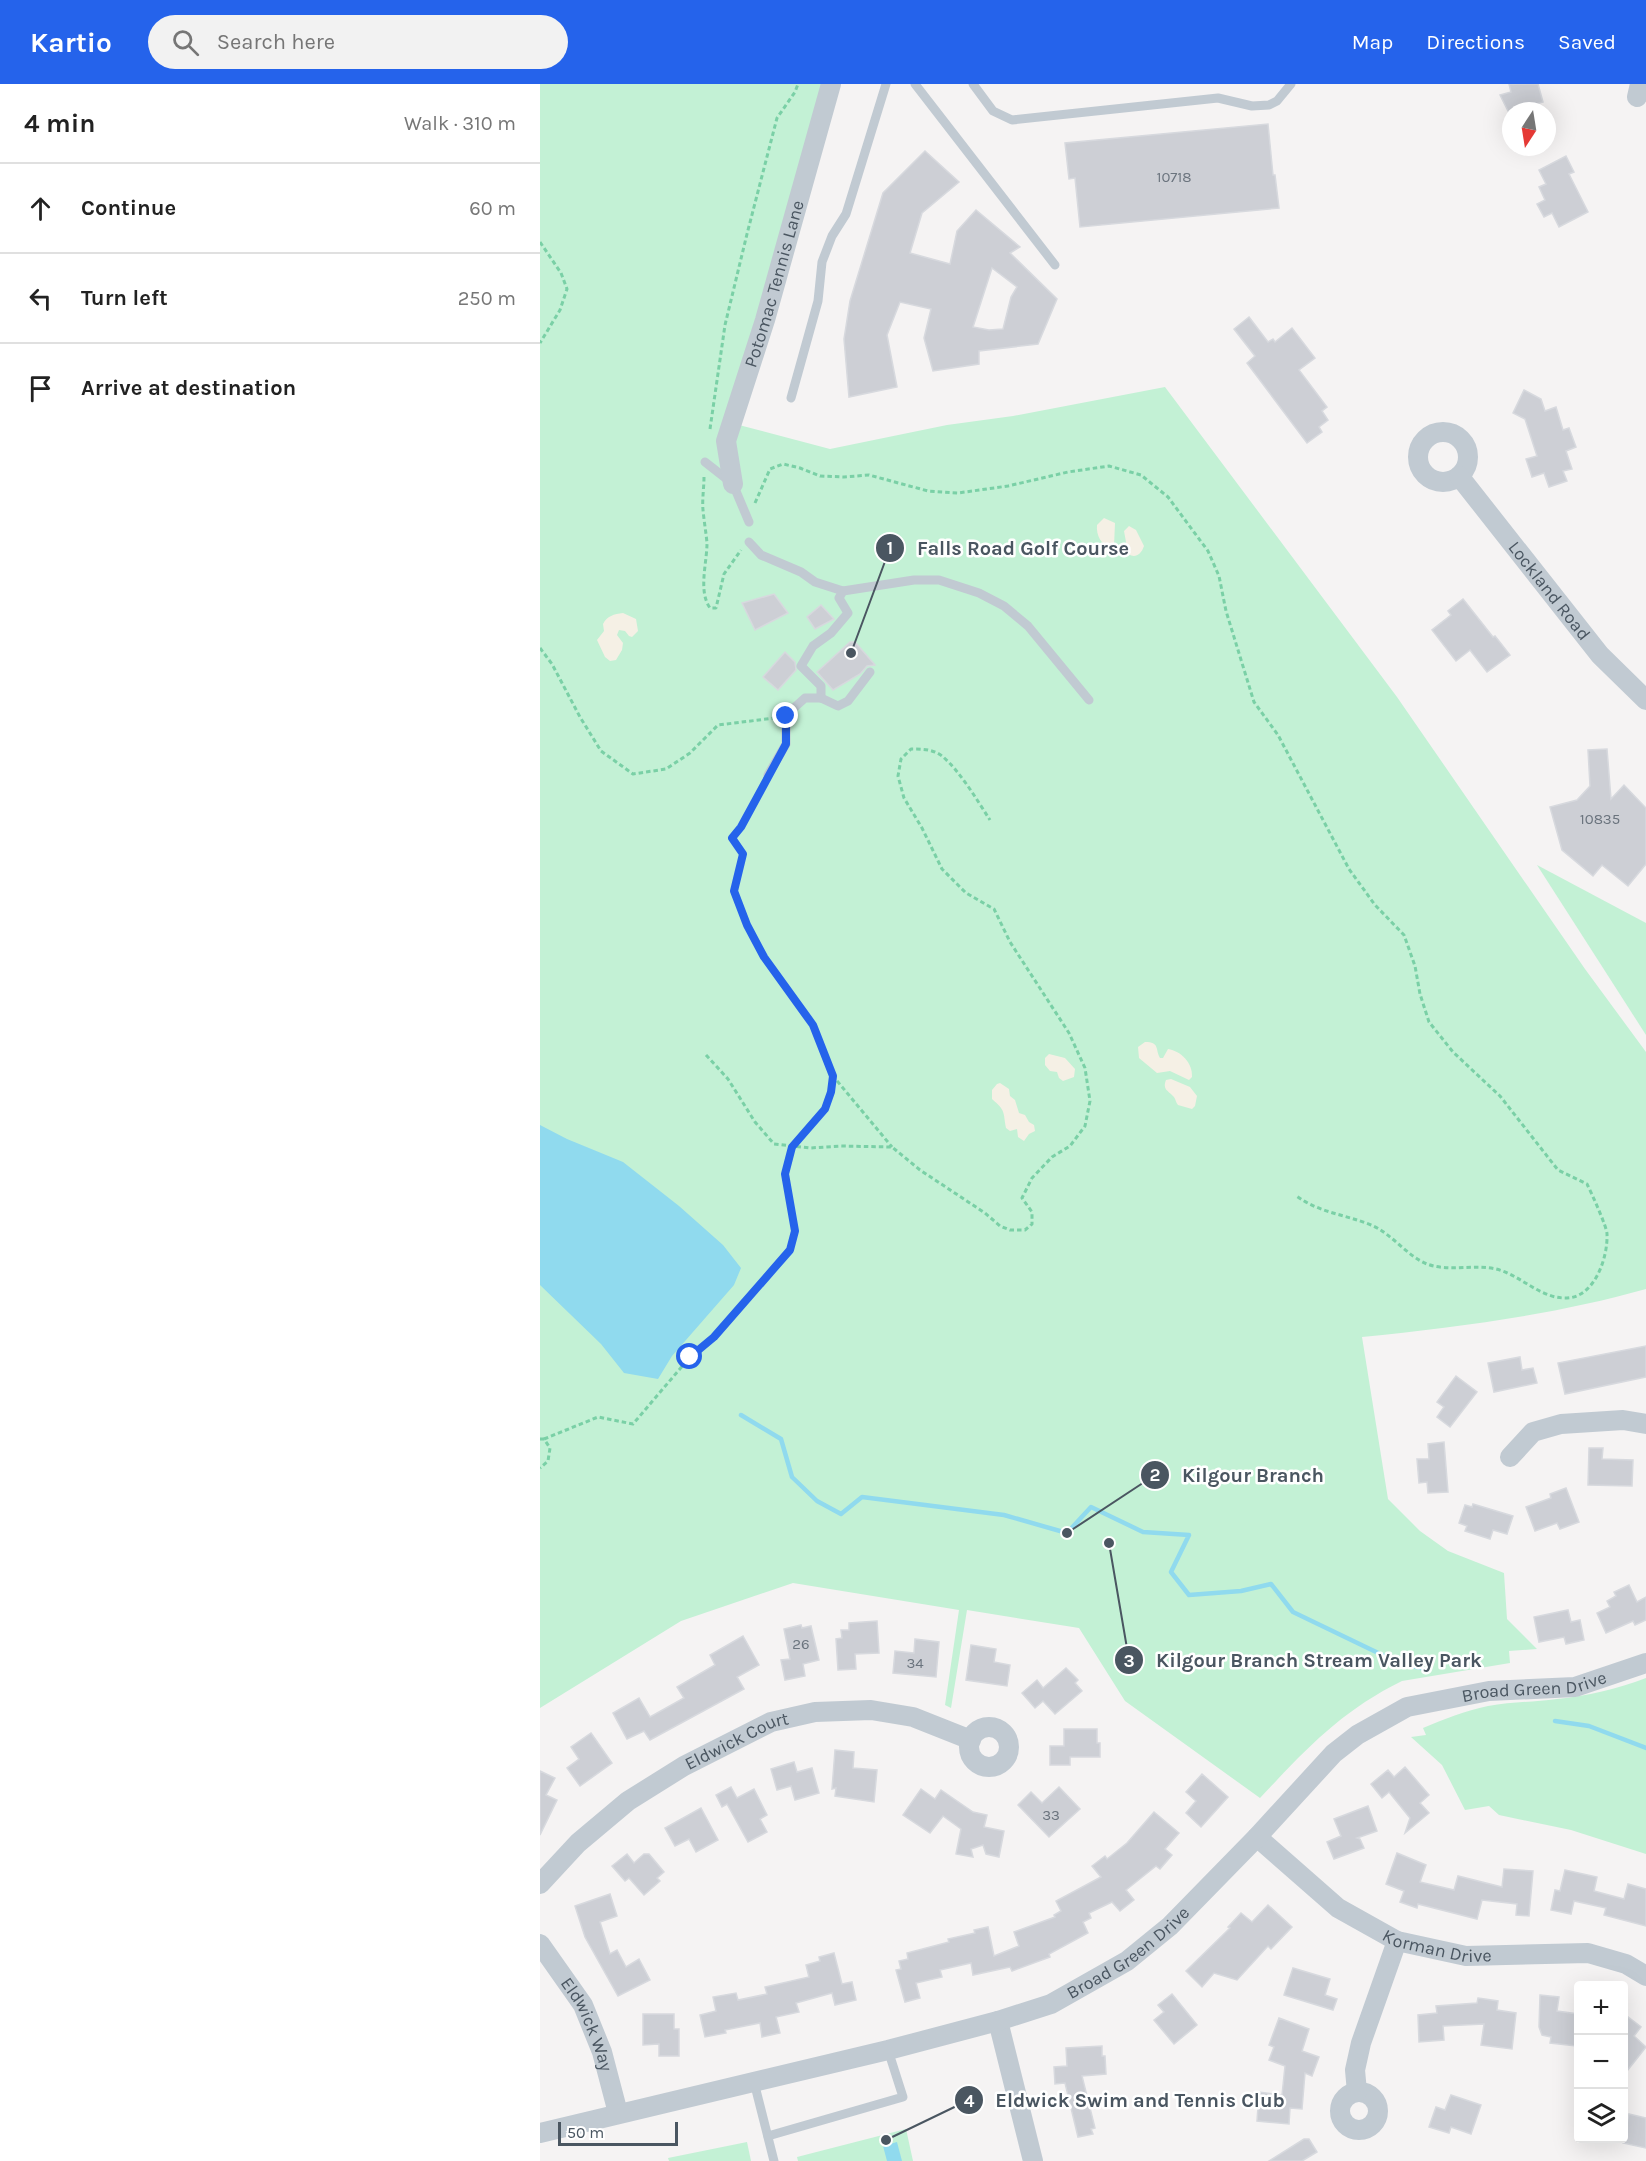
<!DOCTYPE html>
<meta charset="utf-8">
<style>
:root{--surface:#fff;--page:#f2f2f2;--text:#222;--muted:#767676;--line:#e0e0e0;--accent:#2563eb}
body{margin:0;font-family:Karla,sans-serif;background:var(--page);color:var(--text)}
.controls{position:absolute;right:18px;bottom:18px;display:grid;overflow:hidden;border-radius:6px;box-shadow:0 6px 24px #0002}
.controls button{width:54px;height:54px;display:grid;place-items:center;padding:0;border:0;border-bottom:2px solid var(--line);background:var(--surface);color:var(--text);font:30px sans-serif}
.compass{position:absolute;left:962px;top:18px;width:54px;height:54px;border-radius:50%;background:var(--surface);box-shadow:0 6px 24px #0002;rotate:192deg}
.scale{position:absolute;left:18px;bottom:15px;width:120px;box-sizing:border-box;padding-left:6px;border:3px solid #4a5661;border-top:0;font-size:16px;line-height:21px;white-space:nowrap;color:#4a5661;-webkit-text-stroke:4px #fff;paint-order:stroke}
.stop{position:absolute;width:18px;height:18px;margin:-14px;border:4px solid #2563eb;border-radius:50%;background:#fff}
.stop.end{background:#2563eb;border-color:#fff;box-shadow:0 2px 6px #0008}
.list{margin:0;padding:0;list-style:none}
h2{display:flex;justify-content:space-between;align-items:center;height:78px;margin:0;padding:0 24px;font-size:26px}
h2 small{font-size:20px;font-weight:400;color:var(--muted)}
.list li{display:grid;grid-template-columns:39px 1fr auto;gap:18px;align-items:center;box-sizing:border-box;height:90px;padding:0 24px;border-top:2px solid var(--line)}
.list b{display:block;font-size:22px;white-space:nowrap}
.list em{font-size:20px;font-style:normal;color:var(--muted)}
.icon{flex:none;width:33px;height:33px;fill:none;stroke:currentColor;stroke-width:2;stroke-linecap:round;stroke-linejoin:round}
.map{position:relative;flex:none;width:1106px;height:2077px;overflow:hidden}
header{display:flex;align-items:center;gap:36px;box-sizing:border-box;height:84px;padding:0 30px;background:var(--accent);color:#fff}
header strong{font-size:28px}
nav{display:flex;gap:33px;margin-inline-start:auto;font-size:21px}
.search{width:420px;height:54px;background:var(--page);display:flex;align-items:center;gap:15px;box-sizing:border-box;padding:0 21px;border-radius:33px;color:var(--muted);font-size:22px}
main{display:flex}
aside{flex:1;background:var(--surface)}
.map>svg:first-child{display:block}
.green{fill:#c3f1d5}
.sand{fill:#f5f0e5}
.water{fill:#90daee}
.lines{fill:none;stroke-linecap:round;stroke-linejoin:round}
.stream{stroke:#90daee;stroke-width:4.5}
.building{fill:#cdcfd5;stroke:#d7d9de;stroke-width:1.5;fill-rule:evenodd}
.path{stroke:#7ad0a6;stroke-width:3;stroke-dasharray:4.5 3;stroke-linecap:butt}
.lane{stroke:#c1cad2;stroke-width:9}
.street{stroke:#c1cad2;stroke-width:20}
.route{stroke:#2563eb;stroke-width:8}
.labels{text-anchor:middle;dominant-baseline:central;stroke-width:5;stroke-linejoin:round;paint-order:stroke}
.number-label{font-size:15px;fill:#6b747e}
.street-label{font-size:18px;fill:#4a5661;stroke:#fff}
.leader{fill:none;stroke:#4a5661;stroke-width:2}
.callout-dot{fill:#4a5661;stroke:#fff;stroke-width:2}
.mark-label{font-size:18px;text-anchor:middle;font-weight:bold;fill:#fff}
.callout-label{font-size:20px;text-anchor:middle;font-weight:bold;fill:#4a5661;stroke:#fff;stroke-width:5;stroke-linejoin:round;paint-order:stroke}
</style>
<header>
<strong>Kartio</strong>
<div class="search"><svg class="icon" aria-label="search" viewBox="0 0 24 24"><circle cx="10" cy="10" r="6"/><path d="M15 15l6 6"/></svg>Search here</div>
<nav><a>Map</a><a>Directions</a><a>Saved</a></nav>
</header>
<main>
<aside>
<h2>4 min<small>Walk · 310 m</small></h2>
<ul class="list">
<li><svg class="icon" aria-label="ahead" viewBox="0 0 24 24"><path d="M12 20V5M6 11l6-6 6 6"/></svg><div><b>Continue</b></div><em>60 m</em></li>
<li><svg class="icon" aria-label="left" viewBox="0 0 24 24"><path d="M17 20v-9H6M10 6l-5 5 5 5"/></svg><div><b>Turn left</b></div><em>250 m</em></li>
<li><svg class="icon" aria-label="arrive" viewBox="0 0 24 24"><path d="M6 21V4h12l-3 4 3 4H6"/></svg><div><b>Arrive at destination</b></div></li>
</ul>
</aside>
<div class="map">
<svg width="1106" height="2077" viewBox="0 0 1106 2077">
<rect width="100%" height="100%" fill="#f5f3f3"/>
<g class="green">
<path d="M0 0H290L199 341 290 365 407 341 473 332 625 303 857 613 1045 885 1106 968V1205C1014 1231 918 1243 822 1253L848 1415 880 1447 908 1467 964 1489 967 1535 997 1565 969 1567 970 1579 862 1597C801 1627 766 1665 720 1714L585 1617 539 1544 427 1526 411 1624 405 1621 419 1526 253 1499 141 1537 0 1624Z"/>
<polygon points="997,781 1106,839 1106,951"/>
<path d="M1106 1594V1770L1031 1746 959 1731 949 1722 925 1726 902 1681 871 1653 886 1651 883 1644C904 1635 925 1627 948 1622 971 1618 994 1618 1017 1615 1047 1612 1077 1605 1106 1594Z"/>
<polygon points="366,2045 373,2077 258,2077 257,2073"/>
<polygon points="207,2058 211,2077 129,2077 128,2074"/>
</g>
<g class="sand">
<path d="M564 434 575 439 574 462 571 464C561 461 556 451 557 441Z"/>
<path d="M589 442 596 446 604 462C600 474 591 475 584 466L586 458 584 447Z"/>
<path d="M83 529 96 535 98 547 92 553 89 552 85 547 79 546 77 551 83 559 82 566 76 576 70 577 65 573 57 556 64 547 63 540C67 532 74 530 83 529Z"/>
<path d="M605 958C620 958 615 965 620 974H623L628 965C641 967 653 979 652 993L649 996 630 987 617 989 599 974 598 963Z"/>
<polygon points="509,970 525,974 535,985 534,993 523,997 519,994 517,988 510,987 505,981 505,974"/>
<path d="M631 995 650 1003 657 1012 655 1022 652 1025 638 1021C636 1019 636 1016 634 1013 629 1007 622 1006 626 996Z"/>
<path d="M460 999 469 1005 470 1012 475 1016 479 1029 485 1031 489 1038 494 1041 495 1047 489 1050 484 1057 478 1053 477 1045 470 1047 466 1044C463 1028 466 1027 452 1015V1006L457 1000Z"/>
</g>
<g class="water">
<polygon points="0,1041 27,1055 83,1078 139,1122 183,1161 201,1184 194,1201 132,1272 118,1295 84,1289 61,1260 0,1201"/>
<polygon points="357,2058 362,2077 347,2077 343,2062"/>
</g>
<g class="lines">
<g class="stream">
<polyline points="201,1331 241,1355 252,1393 277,1417 301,1430 322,1413 464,1431 527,1449 551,1423 603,1448 649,1451 631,1488 649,1511 701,1507 731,1500 753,1528 859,1579 881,1584"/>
<polyline points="1015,1637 1049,1642 1106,1664"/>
</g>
</g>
<g class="building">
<polygon points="969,0 998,0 1003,18 996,20 998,27 968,27 960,11 971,8"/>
<polygon points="728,40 733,91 735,91 739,124 540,143 535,94 529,95 525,59"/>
<path d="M385 67 419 98 382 129 370 169 410 180 417 147 436 126 480 163 470 169 517 215 498 260 439 267V280L393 287 384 254 391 225 360 218 347 251 357 303 309 313 304 255 310 217 343 109ZM452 184 477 203 471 213 463 245 449 246 433 243Z"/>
<polygon points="1026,72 1034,88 1029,90 1048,128 1019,143 1012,129 1004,133 997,120 1005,116 999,103 1006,100 999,86"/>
<polygon points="709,233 728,258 733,255 735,258 752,244 775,274 759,286 787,323 782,327 788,336 779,343 782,348 767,359 707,279 715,272 694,245"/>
<polygon points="984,306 1001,315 1005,327 1016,323 1023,346 1029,344 1036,363 1026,367 1032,385 1023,387 1027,397 1009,403 1004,389 992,393 986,375 997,372 985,335 973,329"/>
<polygon points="234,510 248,529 215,546 202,519"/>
<polygon points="923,515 953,553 955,552 970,571 947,588 930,566 916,577 892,546 911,531 908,527"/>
<polygon points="281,521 294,535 275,545 267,533"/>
<polygon points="310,558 315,558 335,581 327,582 320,590 293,606 277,588"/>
<polygon points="245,568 255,578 256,586 238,606 223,593"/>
<polygon points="1067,665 1071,715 1084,701 1106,724 1106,780 1088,802 1062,781 1053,792 1022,766 1010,723 1037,716 1050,702 1048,666"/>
<polygon points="1106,1262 1106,1293 1025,1310 1018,1279"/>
<polygon points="980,1273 982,1286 993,1284 997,1299 954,1308 948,1279"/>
<polygon points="916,1292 937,1308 910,1343 897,1333 904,1323 897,1318"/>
<polygon points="904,1358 908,1408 888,1409 887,1398 879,1399 877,1375 889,1375 888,1360"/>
<polygon points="1049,1364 1063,1364 1062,1375 1093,1376 1092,1402 1048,1401"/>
<polygon points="1026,1404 1039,1438 1020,1445 1017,1439 995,1447 986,1423 1011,1414 1010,1410"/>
<polygon points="933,1420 973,1432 967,1450 953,1446 950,1455 925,1447 927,1442 919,1439 925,1421 932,1423"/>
<polygon points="1089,1501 1097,1518 1106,1513 1106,1536 1095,1541 1093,1537 1066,1549 1057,1529 1070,1523 1067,1517 1076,1512 1074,1508"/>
<polygon points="1028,1526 1031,1538 1040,1536 1044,1556 1026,1560 1024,1553 999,1558 994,1533"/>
<polygon points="337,1537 339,1569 315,1570 316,1585 298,1586 296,1555 302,1554 301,1546 309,1546 309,1539"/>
<polygon points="261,1541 262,1544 271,1542 279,1576 263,1580 265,1592 245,1596 241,1576 250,1575 244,1545"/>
<polygon points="203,1552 219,1581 197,1593 204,1605 110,1656 104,1647 87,1655 73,1629 99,1614 110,1633 144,1614 137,1603 175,1581 170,1571"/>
<polygon points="375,1555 399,1558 396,1593 353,1589 355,1567 374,1569"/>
<polygon points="431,1561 456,1565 454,1578 470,1581 467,1602 426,1596"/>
<polygon points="526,1584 538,1596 535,1599 542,1607 515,1630 503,1617 495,1624 482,1609 497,1596 503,1604"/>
<polygon points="524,1645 557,1645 557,1659 560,1659 560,1673 530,1673 530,1681 510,1681 510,1662 524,1662"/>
<polygon points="51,1649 72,1679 40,1702 27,1684 39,1675 31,1663"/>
<polygon points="295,1666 314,1668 313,1684 337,1686 334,1718 295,1712 296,1704 292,1705"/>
<polygon points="254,1678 257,1688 272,1684 279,1709 255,1716 251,1702 237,1706 231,1685"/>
<polygon points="865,1683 889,1711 880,1719 889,1729 865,1749 870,1734 849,1708 842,1714 831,1700 848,1686 854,1693"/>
<polygon points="0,1687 15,1694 6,1711 17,1716 0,1751"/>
<polygon points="662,1690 688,1713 661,1743 646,1729 656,1717 646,1708"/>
<polygon points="191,1703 197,1714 214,1705 227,1731 220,1735 227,1748 208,1758 187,1720 182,1723 176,1711"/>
<polygon points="519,1703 540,1725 509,1753 478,1721 491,1708 502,1719"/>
<polygon points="381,1705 395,1715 401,1706 433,1728 447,1731 444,1743 464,1747 459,1773 446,1770 443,1761 431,1765 433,1773 416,1770 421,1745 403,1732 390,1749 363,1731"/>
<polygon points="828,1722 837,1747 817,1754 820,1755 824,1764 794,1775 787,1758 801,1752 794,1735"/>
<polygon points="161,1724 178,1756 156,1768 149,1755 135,1762 125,1744"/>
<polygon points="614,1728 639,1749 625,1765 632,1771 620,1785 616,1782 586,1806 594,1816 580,1827 572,1818 549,1829 551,1834 543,1838 548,1849 509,1870 510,1873 472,1887 470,1883 433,1891 431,1879 400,1886 402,1893 376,1899 380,1914 365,1918 356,1886 361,1885 359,1877 368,1875 367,1869 409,1858 408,1855 435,1849 434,1846 448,1843 454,1872 479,1862 474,1848 515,1833 514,1831 521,1827 516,1817 561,1793 552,1782 565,1772 567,1775 587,1759"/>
<polygon points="857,1769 886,1781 880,1798 914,1806 918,1792 962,1803 964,1785 993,1787 989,1832 976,1831 977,1820 942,1816 937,1835 878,1820 877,1824 860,1818 864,1807 846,1800"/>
<polygon points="87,1770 94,1779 104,1770 109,1770 124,1788 117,1794 120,1797 104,1811 89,1794 85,1797 72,1782"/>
<polygon points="1025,1786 1057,1793 1054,1807 1084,1815 1088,1800 1106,1805 1106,1842 1064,1831 1066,1824 1034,1817 1031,1830 1011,1826 1015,1806 1020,1807"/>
<polygon points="70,1810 77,1832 60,1838 70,1870 77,1866 86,1883 99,1875 110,1896 78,1912 45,1853 35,1822"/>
<polygon points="728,1821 752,1843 731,1865 728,1862 697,1896 674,1889 662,1903 646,1887 690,1844 688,1843 701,1829 712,1838"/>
<polygon points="294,1869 302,1900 312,1898 316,1916 295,1921 292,1909 256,1919 259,1928 236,1933 240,1949 222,1953 220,1939 185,1946 186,1949 165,1953 160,1931 176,1927 173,1913 196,1909 198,1916 227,1910 225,1903 269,1893 266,1881 280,1877 279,1873"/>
<polygon points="753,1884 790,1895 785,1911 797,1915 793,1926 744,1911"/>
<polygon points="632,1910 657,1941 634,1960 614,1936 624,1928 618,1921"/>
<polygon points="1000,1911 1019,1913 1017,1927 1038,1930 1036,1962 1010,1959 1011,1953 1002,1951 999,1943"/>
<polygon points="938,1914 958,1917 957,1926 976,1929 972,1965 941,1961 944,1940 903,1942 904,1956 879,1958 878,1931 897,1929 896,1922 937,1919"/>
<polygon points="1083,1929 1101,1943 1094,1952 1106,1963 1083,1992"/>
<polygon points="103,1930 134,1930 134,1945 139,1945 139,1972 119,1972 119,1960 103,1961"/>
<polygon points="739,1934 769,1945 762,1967 779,1973 772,1992 765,1989 762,2025 750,2024 749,2040 717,2037 719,2008 742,2011 745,1982 729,1976 734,1963 729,1961"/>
<polygon points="562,1962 562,1972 565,1972 566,1990 542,1992 555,2044 551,2045 553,2050 538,2053 525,1999 515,2000 514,1983 527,1982 526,1964"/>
<polygon points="911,2011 941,2021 931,2050 911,2043 909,2049 889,2043 896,2023 905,2026"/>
<polygon points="1089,2030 1106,2034 1106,2064 1083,2059"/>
<polygon points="764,2055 769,2055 777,2068 762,2077 729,2077"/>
</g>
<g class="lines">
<g class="path">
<polyline points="0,158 21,189 27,205 20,226 0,259"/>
<polyline points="170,345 185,241 207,150 237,34 255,8 258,0"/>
<path d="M164 393C164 404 162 415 163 426 164 437 166 448 167 459 167 479 158 507 170 524H176L184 490 201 466"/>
<path d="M215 419 230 385 243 380 260 384 280 392 304 393 329 391 388 407 418 409 468 402 528 388 569 382 601 391 628 413 668 467 679 492 686 527 714 618 738 651 809 785 835 821 864 851 875 882 880 910 889 938 913 968 960 1012 1018 1086 1047 1100C1051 1108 1067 1143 1067 1150 1068 1173 1055 1213 1027 1214 1000 1215 981 1191 956 1185 934 1180 908 1188 887 1180 867 1172 851 1149 831 1141 804 1130 779 1129 755 1111"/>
<polyline points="0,564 12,580 40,633 61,667 93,690 126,685 150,669 178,641 235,634"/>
<polyline points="224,700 201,743 192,754 203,770 194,807 207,841 224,873 273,941 293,992"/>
<path d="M166 971 188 995 215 1038 234 1060 270 1064 301 1062 352 1063 380 1086 445 1129 460 1142 470 1146H485L492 1140V1128L482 1114 492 1094 512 1073 530 1062 545 1042 550 1017 545 984 529 949 470 858 454 825 426 809 402 785 382 744 364 714 358 692 361 675 371 665C382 665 393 665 402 672 420 687 437 716 450 736"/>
<polyline points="0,1355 4,1355 10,1364 8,1377 0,1384"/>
<polyline points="4,1355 58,1333 93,1340 150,1273 174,1253 250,1166 255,1147 245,1090 252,1063 285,1025 291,1008 293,992 352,1063"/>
</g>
<g class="lane">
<polyline points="375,0 515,181"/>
<polyline points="433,0 453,27 472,36 678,14 712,22 729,21 737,17 751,0"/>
<polyline points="251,314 278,217 282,178 292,152 306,130 346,0"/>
<polyline points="165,378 193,400 209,438"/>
<polyline points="209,458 221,471 261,488 275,498 303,507"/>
<polyline points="281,614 281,602 261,582 273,562 291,549 308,529 299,514 303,507 374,496 399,496 439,509 464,522 488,542 549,616"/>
<polyline points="228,691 246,660 246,631 265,614 281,614 298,622 308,617 330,588"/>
<polyline points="214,1998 234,2077"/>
<polyline points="228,2052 363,2013 348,1966"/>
</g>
<g class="street">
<polyline points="1097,13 1100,0"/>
<circle cx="903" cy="373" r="25"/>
<path id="s1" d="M919 392 1060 571 1106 616"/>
<path id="s2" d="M193 400 186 357 225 236 291 0"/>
<polyline points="970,1373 993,1348 1021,1340 1083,1336 1106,1340"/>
<circle cx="449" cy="1663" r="20"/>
<path id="s3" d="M717 1753 798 1824 857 1857 926 1872 1048 1869 1086 1880 1106 1892"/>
<path id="s4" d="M0 1800 38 1759 88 1717 144 1682 231 1638 275 1628 331 1626 373 1633 431 1656"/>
<path id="s5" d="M0 1860 43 1921 62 1968 78 2029"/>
<polyline points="458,1937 493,2077"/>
<circle cx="819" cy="2027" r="19"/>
<polyline points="817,2008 815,1986 821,1959 857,1857"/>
<path id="s6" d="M0 2049 348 1966 458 1937 511 1920 587 1877 630 1842 717 1753 794 1669 817 1651 867 1623 949 1607 1035 1603 1106 1579"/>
</g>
</g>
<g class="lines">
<polyline class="route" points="150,1273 174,1253 250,1166 255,1147 245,1090 252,1063 285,1025 291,1008 293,992 273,941 224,873 207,841 194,807 203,770 192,754 201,743 246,660 246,632"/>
</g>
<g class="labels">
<g class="number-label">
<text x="634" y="93">10718</text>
<text x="1060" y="735">10835</text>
<text x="261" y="1560">26</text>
<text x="375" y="1579">34</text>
<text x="511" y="1731">33</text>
</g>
<g class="street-label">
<text stroke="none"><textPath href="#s2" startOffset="208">Potomac Tennis Lane</textPath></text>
<text stroke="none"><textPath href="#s1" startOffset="146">Lockland Road</textPath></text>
<text stroke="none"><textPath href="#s6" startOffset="1124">Broad Green Drive</textPath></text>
<text stroke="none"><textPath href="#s4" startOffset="246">Eldwick Court</textPath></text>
<text stroke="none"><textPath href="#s3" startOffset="216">Korman Drive</textPath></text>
<text stroke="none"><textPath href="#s6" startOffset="620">Broad Green Drive</textPath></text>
<text stroke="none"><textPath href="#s5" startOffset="94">Eldwick Way</textPath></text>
</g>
</g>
<path class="leader" d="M311 569L350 464M527 1449L615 1391M569 1459L589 1576M346 2056L429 2016"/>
<g class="callout-dot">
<circle cx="311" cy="569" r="6"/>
<circle cx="527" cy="1449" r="6"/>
<circle cx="569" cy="1459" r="6"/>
<circle cx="346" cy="2056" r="6"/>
<circle cx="350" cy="464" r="15"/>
<circle cx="615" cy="1391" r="15"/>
<circle cx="589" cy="1576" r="15"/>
<circle cx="429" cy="2016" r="15"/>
</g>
<g class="mark-label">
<text x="350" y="470">1</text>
<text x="615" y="1397">2</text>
<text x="589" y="1583">3</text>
<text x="429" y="2023">4</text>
</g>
<g class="callout-label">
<text x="483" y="471">Falls Road Golf Course</text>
<text x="713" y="1398">Kilgour Branch</text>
<text x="779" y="1583">Kilgour Branch Stream Valley Park</text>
<text x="600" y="2023">Eldwick Swim and Tennis Club</text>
</g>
</svg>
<div class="controls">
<button>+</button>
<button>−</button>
<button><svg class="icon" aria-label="layers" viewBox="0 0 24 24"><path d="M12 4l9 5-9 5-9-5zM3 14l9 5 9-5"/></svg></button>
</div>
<svg class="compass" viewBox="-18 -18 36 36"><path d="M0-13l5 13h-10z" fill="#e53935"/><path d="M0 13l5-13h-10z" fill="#767676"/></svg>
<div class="scale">50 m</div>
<div class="stop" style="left:150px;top:1273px"></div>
<div class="stop end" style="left:246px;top:632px"></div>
</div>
</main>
